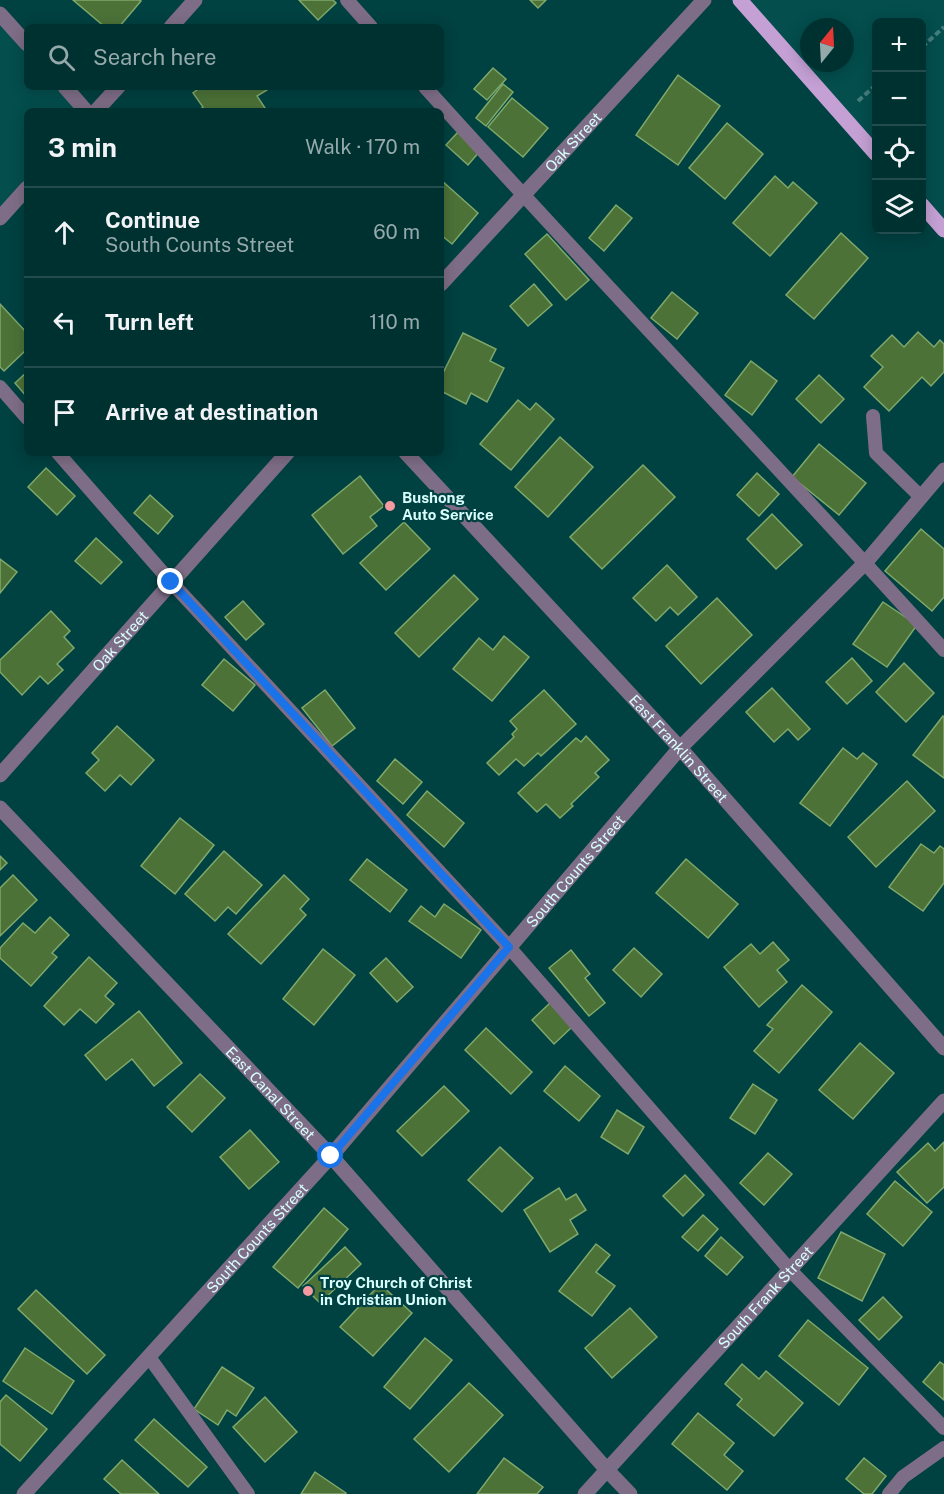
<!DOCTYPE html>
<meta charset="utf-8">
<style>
:root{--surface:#003131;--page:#0a3939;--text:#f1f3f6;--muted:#95a9ab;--line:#224c4d}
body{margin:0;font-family:"Public Sans",sans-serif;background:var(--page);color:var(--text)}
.controls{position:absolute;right:18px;top:18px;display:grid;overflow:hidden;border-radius:9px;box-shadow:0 3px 15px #0003}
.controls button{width:54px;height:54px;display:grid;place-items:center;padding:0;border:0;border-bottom:2px solid var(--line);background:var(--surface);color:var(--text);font:30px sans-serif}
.compass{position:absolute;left:800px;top:18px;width:54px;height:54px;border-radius:50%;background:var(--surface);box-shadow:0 3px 15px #0003;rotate:18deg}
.stop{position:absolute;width:18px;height:18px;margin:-14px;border:4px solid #1a73e8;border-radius:50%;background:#fff}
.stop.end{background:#1a73e8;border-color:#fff;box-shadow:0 2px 6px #0008}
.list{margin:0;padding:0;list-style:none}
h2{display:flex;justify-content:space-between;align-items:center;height:78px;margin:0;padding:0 24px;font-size:26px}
h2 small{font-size:20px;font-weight:400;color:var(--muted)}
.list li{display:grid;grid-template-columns:39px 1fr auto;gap:18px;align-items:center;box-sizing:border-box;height:90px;padding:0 24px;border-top:2px solid var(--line)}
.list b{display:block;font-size:22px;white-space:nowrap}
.list p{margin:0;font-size:20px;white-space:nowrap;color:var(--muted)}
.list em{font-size:20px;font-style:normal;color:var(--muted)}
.icon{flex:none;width:33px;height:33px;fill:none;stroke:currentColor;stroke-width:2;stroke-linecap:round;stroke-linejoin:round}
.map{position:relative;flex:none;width:944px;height:1494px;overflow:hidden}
.search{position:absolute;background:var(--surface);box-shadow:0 3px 15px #0003;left:24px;top:24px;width:420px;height:66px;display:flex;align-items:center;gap:15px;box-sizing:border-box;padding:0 21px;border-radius:9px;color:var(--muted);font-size:22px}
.panel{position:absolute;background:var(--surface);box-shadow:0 3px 15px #0003;left:24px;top:108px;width:420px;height:348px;border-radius:9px}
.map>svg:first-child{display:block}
.built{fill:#044e4e;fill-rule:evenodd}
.building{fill:#4c7238;stroke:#7fa86a;stroke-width:1.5}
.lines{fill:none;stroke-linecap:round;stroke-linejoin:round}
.path{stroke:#457d7d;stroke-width:4;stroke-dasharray:6 3;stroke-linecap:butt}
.service{stroke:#7e6d86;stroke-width:14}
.minor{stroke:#7e6d86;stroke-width:15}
.primary{stroke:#c4a0d4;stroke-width:15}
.route{stroke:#1a73e8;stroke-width:8}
.poi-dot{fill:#f49aa0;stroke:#004141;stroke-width:2}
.labels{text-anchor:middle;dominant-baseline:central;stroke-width:4.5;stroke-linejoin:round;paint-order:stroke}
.street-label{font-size:15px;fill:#d8fefd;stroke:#004141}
.poi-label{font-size:15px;font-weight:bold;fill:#d8fefd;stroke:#004141;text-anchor:start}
</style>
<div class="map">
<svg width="944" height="1494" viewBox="0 0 944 1494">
<rect width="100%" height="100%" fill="#004141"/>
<g class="built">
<path d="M740 0H944V230L922 205V22H876V154ZM809 27H845V63H809Z"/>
<polygon points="0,14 27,44 27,87 65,87 86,111 27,111 27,188 0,218"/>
</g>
<g class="building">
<polygon points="73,0 139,0 141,1 119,27 105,27"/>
<polygon points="299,0 333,0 336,3 318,20"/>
<polygon points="530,0 546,0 538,8"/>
<polygon points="493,68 506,79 487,100 474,89"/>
<polygon points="678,75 720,106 678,165 636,135"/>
<polygon points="503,84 513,92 486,126 476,118"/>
<polygon points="201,87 265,87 267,90 257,96 267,111 198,111 203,107 193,93"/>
<polygon points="512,98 548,128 523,157 488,127"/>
<polygon points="727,123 763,154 725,199 689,168"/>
<polygon points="458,132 480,151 468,165 446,145"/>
<polygon points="775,176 788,188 793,182 817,203 770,256 733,223"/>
<polygon points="441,180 478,213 452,244 441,235"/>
<polygon points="616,205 632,218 604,251 589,238"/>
<polygon points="841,233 868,258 814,319 786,295"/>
<polygon points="547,234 589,280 566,300 525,254"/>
<polygon points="534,284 552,305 528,326 510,306"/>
<polygon points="672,292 698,313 677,339 651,318"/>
<polygon points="0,304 27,333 27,354 25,351 4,371 0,367"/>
<polygon points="918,332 934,347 940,340 944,344 944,372 931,386 922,377 889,411 864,387 883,367 871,356 892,335 904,347"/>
<polygon points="463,333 496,349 490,361 504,368 487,402 471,393 466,404 441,391 441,377"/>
<polygon points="751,361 777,381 752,415 725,395"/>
<polygon points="27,372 27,397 15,383"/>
<polygon points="819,375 844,399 821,423 796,399"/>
<polygon points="518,400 530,410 536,403 554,419 511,470 480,444"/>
<polygon points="560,437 593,467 548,517 515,487"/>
<polygon points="819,444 866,483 839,515 792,477"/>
<polygon points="643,465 675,497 602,569 570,537"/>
<polygon points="46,468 75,496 57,515 28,487"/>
<polygon points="757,473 779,494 759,516 737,495"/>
<polygon points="360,476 384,506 370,517 377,526 343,554 312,515"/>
<polygon points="150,495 173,516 158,534 134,513"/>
<polygon points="772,514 802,545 776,569 747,539"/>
<polygon points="404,522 430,549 386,590 360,563"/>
<polygon points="921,529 944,549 944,597 932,611 885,571"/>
<polygon points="96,538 122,562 101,584 75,561"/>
<polygon points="0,559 17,572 0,593"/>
<polygon points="667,565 697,597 678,615 670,607 656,621 633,598"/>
<polygon points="454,575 478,599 419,657 395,633"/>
<polygon points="717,598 752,635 701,684 666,646"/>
<polygon points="243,601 264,624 246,640 225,617"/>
<polygon points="883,602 917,625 887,667 853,644"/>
<polygon points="51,611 70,631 64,637 74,648 57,664 63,670 48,684 40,676 22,695 0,672 0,660"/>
<polygon points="504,636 529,657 492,701 453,669 479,638 493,650"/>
<polygon points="852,658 872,681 847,704 826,682"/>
<polygon points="224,659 255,685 233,711 202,685"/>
<polygon points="904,663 934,693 906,722 876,692"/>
<polygon points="772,688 810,729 798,740 788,729 774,742 746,712"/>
<polygon points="325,690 355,728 332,746 302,708"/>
<polygon points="544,690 576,724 541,756 538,753 524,766 516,759 499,775 487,763 514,737 512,734 517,729 510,721"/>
<polygon points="943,716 944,717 944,778 913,755"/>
<polygon points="117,726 154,760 131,785 120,775 105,791 86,773 99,760 92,753"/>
<polygon points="586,736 609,760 595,773 599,777 571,804 573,806 560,818 546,804 537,812 518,793 576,738 581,742"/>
<polygon points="843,748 857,759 863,753 877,764 830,826 800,803"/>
<polygon points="395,759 422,782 403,804 377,781"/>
<polygon points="907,781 935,811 876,867 848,837"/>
<polygon points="427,791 464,823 444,847 407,815"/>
<polygon points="180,818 214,845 175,894 141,866"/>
<polygon points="921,844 934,853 940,846 944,849 944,883 923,911 889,887"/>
<polygon points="224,851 262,885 236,914 228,907 215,921 185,894"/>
<polygon points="0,856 7,863 0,870"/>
<polygon points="367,859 407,890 390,912 350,880"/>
<polygon points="686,859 738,904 708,938 656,893"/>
<polygon points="13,875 37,900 0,936 0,888"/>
<polygon points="284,875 309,899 300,909 306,915 261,964 228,934"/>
<polygon points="444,904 481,930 461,958 409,921 421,906 435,917"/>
<polygon points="50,917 69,935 52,953 57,957 31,986 0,958 0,948 23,923 35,933"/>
<polygon points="773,942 789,960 777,970 787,982 759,1007 724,967 751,944 760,954"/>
<polygon points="634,948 662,974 641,997 613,970"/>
<polygon points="323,949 355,975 314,1025 283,999"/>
<polygon points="571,950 590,974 585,978 605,1003 589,1016 549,968"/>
<polygon points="89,957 117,983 105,996 114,1004 96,1023 80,1009 64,1025 44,1006"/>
<polygon points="386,958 413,987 397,1002 370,973"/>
<polygon points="802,985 832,1012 779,1073 754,1051 773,1029 767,1025"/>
<polygon points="550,1003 572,1027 554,1044 532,1020"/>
<polygon points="139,1011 182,1063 154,1086 132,1059 106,1080 85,1055"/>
<polygon points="486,1028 532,1072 511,1094 465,1050"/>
<polygon points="860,1043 894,1073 853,1119 819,1090"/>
<polygon points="565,1066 600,1096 579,1121 544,1091"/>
<polygon points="200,1074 225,1098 192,1132 167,1107"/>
<polygon points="753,1084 777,1100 755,1134 730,1118"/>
<polygon points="444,1086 469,1111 422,1156 397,1131"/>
<polygon points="617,1110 644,1127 628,1154 601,1137"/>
<polygon points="250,1130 279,1162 249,1189 220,1157"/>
<polygon points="944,1142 944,1187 927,1203 897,1172 928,1143 935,1151"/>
<polygon points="500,1147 533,1178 502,1212 468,1180"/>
<polygon points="768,1153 792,1174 764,1205 740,1183"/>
<polygon points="685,1175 704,1195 683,1216 663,1196"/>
<polygon points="895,1181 932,1212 903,1246 867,1214"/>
<polygon points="559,1188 566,1200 576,1194 586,1210 570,1220 578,1234 550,1252 524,1210"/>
<polygon points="324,1208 348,1229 298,1288 273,1267"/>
<polygon points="703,1215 718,1229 698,1251 682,1237"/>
<polygon points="841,1232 885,1254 862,1301 818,1278"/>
<polygon points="721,1237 743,1257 727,1275 705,1256"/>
<polygon points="596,1244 610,1255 596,1272 615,1286 592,1316 559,1291"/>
<polygon points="345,1247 361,1264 320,1303 303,1286"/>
<polygon points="380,1284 412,1313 373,1356 340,1327"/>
<polygon points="36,1290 105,1355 87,1374 18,1309"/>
<polygon points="883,1297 902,1317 879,1340 859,1320"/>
<polygon points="630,1308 657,1337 612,1378 585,1348"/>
<polygon points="808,1320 868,1368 839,1405 779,1356"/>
<polygon points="425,1338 452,1360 410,1409 384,1387"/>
<polygon points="25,1348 74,1381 52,1414 3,1381"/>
<polygon points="940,1362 944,1365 944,1400 923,1382"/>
<polygon points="742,1364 759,1379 766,1371 803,1403 774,1436 737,1405 742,1399 725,1384"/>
<polygon points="222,1367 254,1388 236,1416 227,1410 218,1425 194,1409"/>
<polygon points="469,1383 503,1415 449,1472 414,1439"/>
<polygon points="6,1395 47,1429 20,1461 0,1444 0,1402"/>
<polygon points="265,1397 297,1432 265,1462 233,1427"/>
<polygon points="698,1413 734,1443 724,1455 743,1471 727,1490 672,1444"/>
<polygon points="154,1419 207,1467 188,1487 135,1440"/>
<polygon points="504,1458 543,1487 537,1494 477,1494"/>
<polygon points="864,1458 886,1476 872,1494 864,1494 846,1479"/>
<polygon points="122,1460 159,1494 121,1494 104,1479"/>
<polygon points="315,1472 346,1493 345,1494 301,1494"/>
</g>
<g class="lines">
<g class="path">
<polyline points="922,47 944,27"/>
<polyline points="858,101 876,85"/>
</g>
<g class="service">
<polyline points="347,0 371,27"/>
<path d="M425 87C596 277 773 460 944 650"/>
<polyline points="0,387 27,418"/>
<polyline points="873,416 876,453 921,497"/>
<polyline points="58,453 171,582 509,947 790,1270 944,1428"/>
<polyline points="149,1357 248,1494"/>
<polyline points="889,1494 903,1477 944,1448"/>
</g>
<g class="minor">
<polyline points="0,14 27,44"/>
<polyline points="171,27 195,0"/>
<polyline points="65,87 86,111"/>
<polyline points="96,111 118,87"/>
<polyline points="0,218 27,188"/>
<path id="s1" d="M441 284 704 0"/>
<path id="s2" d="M406 453 680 748 944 1048"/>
<path id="s3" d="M0 775 287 453"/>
<path id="s4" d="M0 808 331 1156 607 1470 630 1494"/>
<path id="s5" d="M24 1494 331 1156 680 748 866 562 944 470"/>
<path id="s6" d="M585 1494 944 1101"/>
</g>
<g class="primary">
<polyline points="740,0 876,154"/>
<polyline points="922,205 944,230"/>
</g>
</g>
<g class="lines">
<polyline class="route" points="171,582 509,947 331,1156"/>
</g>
<g class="poi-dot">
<circle cx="390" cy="506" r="6"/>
<circle cx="308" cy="1291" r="6"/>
</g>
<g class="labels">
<g class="street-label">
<text stroke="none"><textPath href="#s1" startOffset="194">Oak Street</textPath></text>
<text stroke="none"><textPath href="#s3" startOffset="180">Oak Street</textPath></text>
<text stroke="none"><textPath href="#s2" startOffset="402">East Franklin Street</textPath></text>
<text stroke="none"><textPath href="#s5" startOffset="832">South Counts Street</textPath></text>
<text stroke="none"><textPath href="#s4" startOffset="393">East Canal Street</textPath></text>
<text stroke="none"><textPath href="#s5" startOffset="346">South Counts Street</textPath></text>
<text stroke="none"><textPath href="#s6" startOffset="267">South Frank Street</textPath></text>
</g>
<g class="poi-label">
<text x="402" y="497">Bushong<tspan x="402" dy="17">Auto Service</tspan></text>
<text x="320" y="1282">Troy Church of Christ<tspan x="320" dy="17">in Christian Union</tspan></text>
</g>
</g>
</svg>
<div class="controls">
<button>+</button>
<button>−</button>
<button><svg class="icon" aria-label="locate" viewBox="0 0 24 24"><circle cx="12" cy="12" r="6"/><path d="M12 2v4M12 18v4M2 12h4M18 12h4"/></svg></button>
<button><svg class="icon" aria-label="layers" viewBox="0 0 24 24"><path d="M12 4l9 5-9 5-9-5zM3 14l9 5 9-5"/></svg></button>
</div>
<svg class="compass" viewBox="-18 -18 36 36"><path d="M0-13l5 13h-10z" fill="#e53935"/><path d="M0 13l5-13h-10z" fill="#95a9ab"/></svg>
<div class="stop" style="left:331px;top:1156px"></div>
<div class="stop end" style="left:171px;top:582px"></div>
<div class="search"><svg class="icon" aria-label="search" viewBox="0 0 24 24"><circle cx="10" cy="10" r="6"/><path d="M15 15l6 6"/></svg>Search here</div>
<section class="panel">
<h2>3 min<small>Walk · 170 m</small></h2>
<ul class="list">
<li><svg class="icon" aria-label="ahead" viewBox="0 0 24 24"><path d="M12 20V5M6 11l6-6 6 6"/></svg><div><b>Continue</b><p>South Counts Street</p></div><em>60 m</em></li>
<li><svg class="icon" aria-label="left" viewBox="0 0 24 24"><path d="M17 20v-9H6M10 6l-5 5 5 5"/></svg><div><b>Turn left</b></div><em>110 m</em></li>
<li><svg class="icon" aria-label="arrive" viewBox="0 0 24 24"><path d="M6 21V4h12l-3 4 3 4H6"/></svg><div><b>Arrive at destination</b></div></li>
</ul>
</section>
</div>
